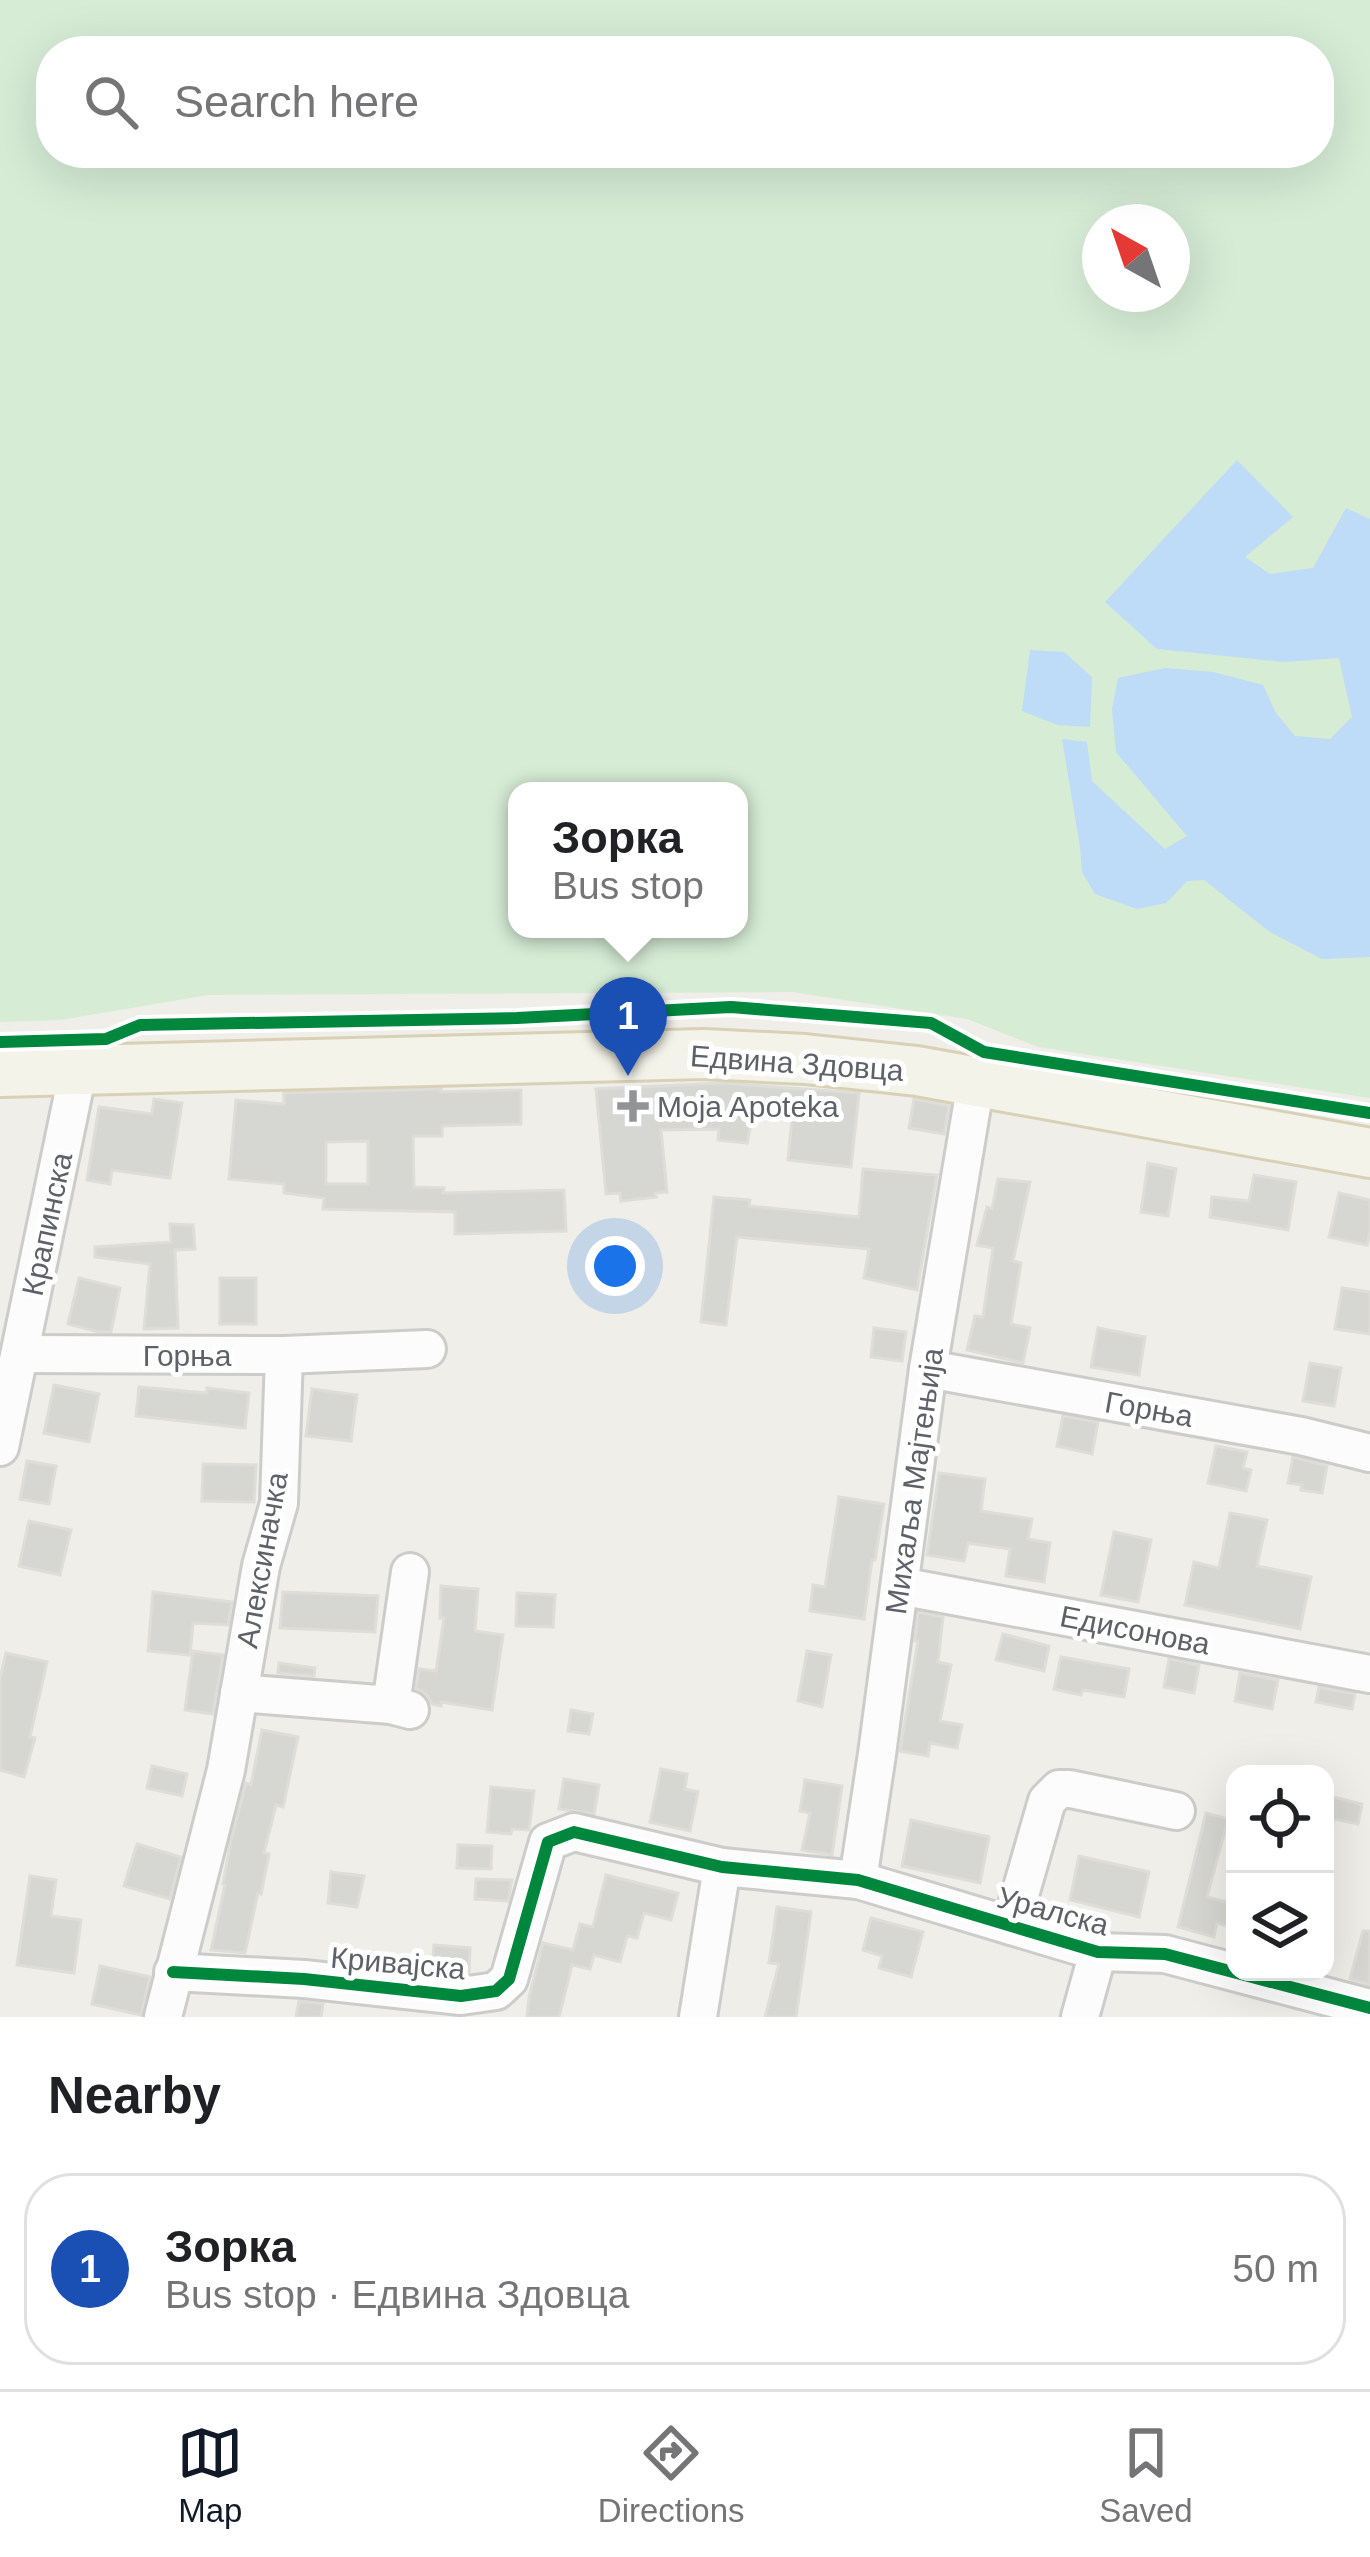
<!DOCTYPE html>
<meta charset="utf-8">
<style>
:root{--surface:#fff;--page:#f2f2f2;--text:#202124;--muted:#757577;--line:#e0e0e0;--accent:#111827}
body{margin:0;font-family:Arial,sans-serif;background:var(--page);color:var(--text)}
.controls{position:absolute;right:36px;bottom:36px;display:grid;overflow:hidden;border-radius:24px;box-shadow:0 12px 48px #0002}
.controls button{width:108px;height:108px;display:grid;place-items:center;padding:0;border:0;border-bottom:3px solid var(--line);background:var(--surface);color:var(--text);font:60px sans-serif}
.compass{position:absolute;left:1082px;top:204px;width:108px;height:108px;border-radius:50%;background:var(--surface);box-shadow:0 12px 48px #0002;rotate:320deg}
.you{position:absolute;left:615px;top:1266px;width:42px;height:42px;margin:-30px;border:9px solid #fff;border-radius:50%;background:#1a73e8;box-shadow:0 0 0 18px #1a73e833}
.badge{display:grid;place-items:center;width:78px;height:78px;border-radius:50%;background:var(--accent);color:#fff;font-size:39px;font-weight:700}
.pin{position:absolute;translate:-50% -99px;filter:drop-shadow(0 3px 6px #0008)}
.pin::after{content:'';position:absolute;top:63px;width:42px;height:36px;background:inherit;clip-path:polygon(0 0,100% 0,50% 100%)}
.popup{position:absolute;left:508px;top:782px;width:240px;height:156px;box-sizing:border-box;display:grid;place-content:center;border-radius:24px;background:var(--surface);filter:drop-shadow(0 3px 9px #0005);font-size:39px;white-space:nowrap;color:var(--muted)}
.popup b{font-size:45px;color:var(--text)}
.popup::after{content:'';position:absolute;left:50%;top:100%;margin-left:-24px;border:24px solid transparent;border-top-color:var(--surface)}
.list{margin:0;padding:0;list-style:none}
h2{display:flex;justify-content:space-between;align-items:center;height:156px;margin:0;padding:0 48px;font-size:51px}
h2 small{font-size:39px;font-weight:400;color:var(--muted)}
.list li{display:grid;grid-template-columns:78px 1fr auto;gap:36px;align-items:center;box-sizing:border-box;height:192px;margin:0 24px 24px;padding:0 24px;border:3px solid var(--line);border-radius:48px}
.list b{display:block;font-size:45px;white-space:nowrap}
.list p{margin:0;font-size:39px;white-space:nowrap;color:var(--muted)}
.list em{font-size:39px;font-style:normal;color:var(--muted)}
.icon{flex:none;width:66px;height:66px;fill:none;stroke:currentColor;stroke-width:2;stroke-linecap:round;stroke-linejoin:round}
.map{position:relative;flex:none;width:1370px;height:2017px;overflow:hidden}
.search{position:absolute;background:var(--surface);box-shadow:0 12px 48px #0002;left:36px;right:36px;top:36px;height:132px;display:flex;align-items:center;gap:30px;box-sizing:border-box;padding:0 42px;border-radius:48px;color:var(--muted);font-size:45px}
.sheet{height:372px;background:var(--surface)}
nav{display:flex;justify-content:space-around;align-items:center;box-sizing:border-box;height:168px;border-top:3px solid var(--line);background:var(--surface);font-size:33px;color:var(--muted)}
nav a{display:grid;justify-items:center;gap:6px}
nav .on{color:var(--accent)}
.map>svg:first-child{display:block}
.green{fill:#d6ecd5;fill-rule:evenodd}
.water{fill:#bedbf8}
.building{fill:#d6d6d3;stroke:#deddd8;stroke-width:3;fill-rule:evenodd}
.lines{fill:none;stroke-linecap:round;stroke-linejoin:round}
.minor-casing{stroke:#cccccb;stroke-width:42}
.major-casing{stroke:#d8d1b5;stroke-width:54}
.minor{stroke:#fdfcfc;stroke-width:36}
.major{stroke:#f4f3e9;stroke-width:48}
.cycleway-casing{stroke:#fff;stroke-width:20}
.cycleway{stroke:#00873e;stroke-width:12}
.poi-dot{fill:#919395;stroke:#fff;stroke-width:4.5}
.labels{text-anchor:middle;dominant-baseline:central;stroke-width:10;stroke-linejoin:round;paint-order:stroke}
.street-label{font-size:30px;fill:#5e6268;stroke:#fff}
.poi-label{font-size:30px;fill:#5e6268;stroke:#fff;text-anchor:start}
</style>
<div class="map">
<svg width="1370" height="2017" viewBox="0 0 1370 2017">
<rect width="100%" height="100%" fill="#efeee9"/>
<path class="green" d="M0 0H1370V1098L1038 1047 967 1019 792 992 208 995 60 1020 0 1022ZM51 51H1319V153H51ZM1100 222H1172V294H1100ZM517 791H739V929H517Z"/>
<g class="water">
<polygon points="1237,460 1293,517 1245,557 1270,574 1313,568 1346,508 1370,519 1370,957 1322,959 1270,932 1204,880 1187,881 1166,903 1137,909 1095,894 1082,872 1080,847 1062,739 1087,742 1092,781 1165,849 1187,836 1116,752 1112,709 1118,678 1165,668 1213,672 1263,685 1276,713 1295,736 1330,739 1352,717 1339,658 1284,662 1157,649 1105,602"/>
<polygon points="1030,650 1064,652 1092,677 1090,727 1058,725 1022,711"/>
</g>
<g class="building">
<polygon points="722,1083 859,1093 851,1167 788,1160 792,1119 753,1114 747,1143 718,1140 719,1129 661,1130 667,1192 655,1193 656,1197 621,1201 620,1193 606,1194 596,1089"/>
<path d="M441 1089V1092L521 1090V1124L442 1126V1136H413L414 1187 444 1188 443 1193 564 1190 566 1231 455 1234V1212L323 1209 324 1198 284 1193V1184L229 1179 236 1100 284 1104V1093ZM368 1141V1184H326V1142Z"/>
<polygon points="154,1099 182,1103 170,1178 112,1170 110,1184 87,1180 99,1107 152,1114"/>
<polygon points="914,1099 949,1106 944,1134 909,1128"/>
<polygon points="1148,1163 1176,1169 1168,1216 1141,1212"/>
<polygon points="863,1169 937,1175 917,1290 864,1278 869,1249 737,1237 726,1325 701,1322 714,1197 750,1200 749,1206 859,1217"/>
<polygon points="1254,1175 1296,1182 1288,1230 1210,1217 1212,1197 1249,1201"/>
<polygon points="998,1179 1030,1182 1013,1261 1021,1263 1011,1324 1030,1328 1023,1363 967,1350 975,1316 983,1317 993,1248 977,1245 987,1207 992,1209"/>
<polygon points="1339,1193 1370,1200 1370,1232 1367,1245 1329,1237"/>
<polygon points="170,1224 193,1225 195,1249 175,1250 178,1328 144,1329 150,1264 95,1257 95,1247 171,1242"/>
<polygon points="79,1278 120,1288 111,1332 99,1332 68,1324"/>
<rect x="220" y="1278" width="36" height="46"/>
<polygon points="1342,1288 1370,1292 1370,1334 1335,1329"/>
<polygon points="874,1328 906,1332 902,1361 871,1357"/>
<polygon points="1098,1328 1145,1337 1139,1375 1091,1367"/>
<polygon points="1310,1363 1341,1368 1334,1406 1303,1401"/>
<polygon points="54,1385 99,1394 89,1442 44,1433"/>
<polygon points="139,1387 207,1393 207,1388 249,1393 245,1428 136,1416"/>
<polygon points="312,1389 357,1395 351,1441 306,1436"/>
<polygon points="1063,1416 1098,1422 1092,1454 1057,1446"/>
<polygon points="1216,1446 1247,1452 1243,1468 1251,1470 1246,1491 1208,1483"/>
<polygon points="1293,1457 1327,1466 1322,1493 1301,1490 1302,1485 1288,1483"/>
<polygon points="27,1461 56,1466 49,1504 20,1499"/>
<polygon points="203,1464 256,1465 254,1502 202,1501"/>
<polygon points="939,1473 985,1479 981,1511 1032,1519 1028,1539 1050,1543 1044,1582 1006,1576 1010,1549 968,1543 964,1561 927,1555"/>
<polygon points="839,1497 884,1504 875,1560 872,1560 864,1619 810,1611 813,1585 825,1587"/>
<polygon points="1230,1513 1267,1520 1257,1566 1311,1577 1300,1629 1185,1605 1194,1562 1219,1568"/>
<polygon points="29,1521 71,1530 60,1575 19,1566"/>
<polygon points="1114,1532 1151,1540 1138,1602 1101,1595"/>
<polygon points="441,1586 478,1589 475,1631 503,1635 492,1710 441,1702 441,1706 432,1704 427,1695 416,1688 419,1669 436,1671 444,1618 440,1618"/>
<polygon points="153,1592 232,1602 228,1625 193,1623 190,1655 148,1651"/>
<polygon points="283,1592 378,1596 375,1632 280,1628"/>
<polygon points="517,1593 555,1595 553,1627 516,1626"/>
<polygon points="918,1612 943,1617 938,1662 951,1665 940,1721 962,1725 957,1748 930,1743 928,1756 900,1751 918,1641 915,1641"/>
<polygon points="1003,1634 1049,1646 1044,1671 996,1660"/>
<polygon points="193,1651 223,1655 213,1714 185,1710"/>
<polygon points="807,1651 831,1655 822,1707 798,1701"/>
<polygon points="6,1653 47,1662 30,1737 35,1738 24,1777 0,1770 0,1679"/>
<polygon points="1061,1657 1129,1669 1124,1697 1083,1690 1081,1695 1054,1689"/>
<polygon points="1169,1659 1199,1665 1194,1693 1164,1687"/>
<polygon points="279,1663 315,1668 314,1676 278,1673"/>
<polygon points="1240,1673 1278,1680 1272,1709 1235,1701"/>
<polygon points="1319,1687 1355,1694 1352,1709 1316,1702"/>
<polygon points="571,1710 593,1714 589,1734 568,1731"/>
<polygon points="262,1730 298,1737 283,1807 276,1805 264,1853 269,1854 261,1894 258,1893 245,1953 211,1950 225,1885 223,1884 231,1840 246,1783 251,1785"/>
<polygon points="152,1766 187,1774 182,1796 147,1788"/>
<polygon points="661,1769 687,1774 685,1789 698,1792 690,1831 650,1822"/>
<polygon points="564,1779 599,1785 594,1814 559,1809"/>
<polygon points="805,1780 842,1786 832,1855 802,1850 810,1813 800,1811"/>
<polygon points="491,1787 534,1791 529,1830 512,1829 511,1834 487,1832"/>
<polygon points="1325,1795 1362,1804 1358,1824 1325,1817"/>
<polygon points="1206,1813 1228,1819 1207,1897 1235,1904 1231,1927 1217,1923 1214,1937 1178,1927"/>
<polygon points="911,1820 989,1837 980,1883 902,1866"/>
<polygon points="137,1844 181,1857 170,1899 124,1886"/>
<polygon points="458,1845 492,1846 491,1869 457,1868"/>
<polygon points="1079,1856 1149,1872 1139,1917 1070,1900"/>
<polygon points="331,1872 364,1876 357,1907 328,1903"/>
<polygon points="606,1875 678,1893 671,1920 644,1913 637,1938 627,1936 620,1962 594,1955 590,1969 572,1965 559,2017 527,2017 529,1997 543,1943 573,1950 580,1924 593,1927"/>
<polygon points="30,1876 56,1880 51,1916 81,1920 74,1973 17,1965"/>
<polygon points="476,1879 512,1880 508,1901 475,1899"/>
<polygon points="777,1907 811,1912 796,2017 765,2017 779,1964 769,1963"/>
<polygon points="871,1918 923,1932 911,1977 879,1968 882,1956 863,1950"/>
<polygon points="1363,1931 1370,1931 1370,1985 1350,1979"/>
<polygon points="434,1945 470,1948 469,1972 432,1970"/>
<polygon points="100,1966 150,1977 141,2015 92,2004"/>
<polygon points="299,2001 323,2004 321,2017 296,2017"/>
</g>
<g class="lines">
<g class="minor-casing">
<g id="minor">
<polyline points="20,1354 284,1355 427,1349"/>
<polyline points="928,1369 1301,1436 1370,1453"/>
<polyline points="0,1447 78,1071"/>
<polyline points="900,1586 1370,1674"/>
<polyline points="239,1693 391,1705 410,1710"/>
<polyline points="391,1705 410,1572"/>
<polyline points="858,1880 877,1754 928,1369 976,1082"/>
<polyline points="1011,1926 1047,1801 1059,1789 1070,1789 1176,1811"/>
<polyline points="173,1972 304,1979 461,1996 496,1991 509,1979 548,1842 574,1832 722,1867 858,1880 1098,1952 1165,1954 1370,2008"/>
<polyline points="163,2017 226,1770 261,1566 279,1503 284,1355"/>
<polyline points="698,2017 722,1867"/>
<polyline points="1080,2017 1098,1952"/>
</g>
</g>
<g class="major-casing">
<polyline id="major" points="0,1072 704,1054 805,1059 917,1071 1370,1153"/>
</g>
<use href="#minor" class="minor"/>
<use href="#major" class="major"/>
<g class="cycleway-casing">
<g id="cycleway">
<polyline points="0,1042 106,1039 140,1025 517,1018 731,1007 931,1023 984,1052 1370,1113"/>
<polyline points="173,1972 304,1979 461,1996 496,1991 509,1979 548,1842 574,1832 722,1867 858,1880 1098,1952 1165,1954 1370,2008"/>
</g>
</g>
<use href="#cycleway" class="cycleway"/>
</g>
<path class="poi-dot" d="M627 1088h12v12h12v12h-12v12h-12v-12h-12v-12h12z"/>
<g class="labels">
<g class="street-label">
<text transform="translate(797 1063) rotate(4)">Едвина Здовца</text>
<text transform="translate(47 1224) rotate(-78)">Крапинска</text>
<text x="187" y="1355">Горња</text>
<text transform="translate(1149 1409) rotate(10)">Горња</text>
<text transform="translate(914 1481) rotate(-82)">Михаља Мајтењија</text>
<text transform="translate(262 1560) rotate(-80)">Алексиначка</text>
<text transform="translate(1135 1630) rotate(11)">Едисонова</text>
<text transform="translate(1053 1911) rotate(15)">Уралска</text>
<text transform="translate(398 1963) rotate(5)">Кривајска</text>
</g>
<g class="poi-label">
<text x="657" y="1106">Moja Apoteka</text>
</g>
</g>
</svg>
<div class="controls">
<button><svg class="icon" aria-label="locate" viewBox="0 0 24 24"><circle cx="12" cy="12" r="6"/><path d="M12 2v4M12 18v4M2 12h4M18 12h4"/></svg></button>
<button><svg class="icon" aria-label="layers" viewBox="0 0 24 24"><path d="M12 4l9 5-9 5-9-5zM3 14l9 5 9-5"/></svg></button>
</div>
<svg class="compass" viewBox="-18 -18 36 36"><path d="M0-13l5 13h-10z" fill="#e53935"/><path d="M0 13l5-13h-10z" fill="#757577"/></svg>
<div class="you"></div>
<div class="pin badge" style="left:628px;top:1076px;background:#1a4fb4">1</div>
<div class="popup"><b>Зорка</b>Bus stop</div>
<div class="search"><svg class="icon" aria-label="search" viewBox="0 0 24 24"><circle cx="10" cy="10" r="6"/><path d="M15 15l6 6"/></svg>Search here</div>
</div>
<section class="sheet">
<h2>Nearby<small></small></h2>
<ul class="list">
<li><span class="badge" style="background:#1a4fb4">1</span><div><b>Зорка</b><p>Bus stop · Едвина Здовца</p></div><em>50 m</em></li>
</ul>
</section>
<nav>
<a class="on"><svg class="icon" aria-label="map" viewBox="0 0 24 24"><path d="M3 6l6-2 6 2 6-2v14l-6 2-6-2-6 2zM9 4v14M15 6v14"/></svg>Map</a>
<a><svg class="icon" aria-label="directions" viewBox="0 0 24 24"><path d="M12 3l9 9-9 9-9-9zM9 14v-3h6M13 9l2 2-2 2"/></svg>Directions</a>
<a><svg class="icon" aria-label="saved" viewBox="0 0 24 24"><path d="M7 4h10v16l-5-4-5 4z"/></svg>Saved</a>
</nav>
